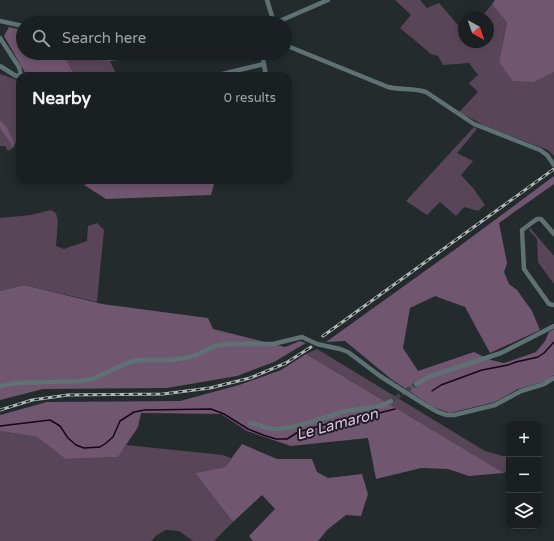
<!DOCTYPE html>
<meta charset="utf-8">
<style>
:root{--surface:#1a2021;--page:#23282a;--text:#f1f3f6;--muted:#9fa3a5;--line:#383e3f}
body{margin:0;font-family:"Varela Round",sans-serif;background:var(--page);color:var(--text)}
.controls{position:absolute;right:12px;bottom:12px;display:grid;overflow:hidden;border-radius:8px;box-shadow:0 2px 10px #0003}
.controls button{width:36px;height:36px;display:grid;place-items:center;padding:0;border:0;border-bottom:1px solid var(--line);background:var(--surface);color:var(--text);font:20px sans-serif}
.compass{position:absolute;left:458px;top:12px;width:36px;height:36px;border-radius:50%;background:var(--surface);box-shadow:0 2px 10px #0003;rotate:140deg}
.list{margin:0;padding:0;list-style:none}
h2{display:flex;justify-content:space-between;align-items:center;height:52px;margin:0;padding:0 16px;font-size:17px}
h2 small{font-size:13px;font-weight:400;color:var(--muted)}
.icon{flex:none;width:22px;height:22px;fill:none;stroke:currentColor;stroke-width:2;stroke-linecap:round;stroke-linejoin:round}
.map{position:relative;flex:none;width:554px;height:541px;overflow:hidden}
.search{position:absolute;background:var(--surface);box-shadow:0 2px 10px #0003;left:16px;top:16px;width:276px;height:44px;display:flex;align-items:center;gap:10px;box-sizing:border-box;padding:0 14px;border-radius:22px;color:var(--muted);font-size:15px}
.panel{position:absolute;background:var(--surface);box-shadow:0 2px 10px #0003;left:16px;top:72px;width:276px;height:112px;border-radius:12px}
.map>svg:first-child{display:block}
.green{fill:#594558}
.forest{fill:#71566f}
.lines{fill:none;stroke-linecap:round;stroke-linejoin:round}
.stream{stroke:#190518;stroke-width:1.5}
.minor-tunnel{stroke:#3d4546;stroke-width:4.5;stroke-dasharray:4.5 2;stroke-linecap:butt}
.minor{stroke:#5e7274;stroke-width:4.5}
.rail-casing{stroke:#b1b7b7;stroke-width:3}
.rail{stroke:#1a2122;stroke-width:1.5;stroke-dasharray:4.5;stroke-linecap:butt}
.labels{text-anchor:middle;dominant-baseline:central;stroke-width:4;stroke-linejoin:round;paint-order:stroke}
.water-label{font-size:15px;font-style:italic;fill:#eab9e6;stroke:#1a2122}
</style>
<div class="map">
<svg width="554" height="541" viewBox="0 0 554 541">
<rect width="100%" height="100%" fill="#232b2c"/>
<g class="green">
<polygon points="395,0 420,0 427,8 439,3 464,32 464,42 488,42 488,18 481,18 492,4 507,23 499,62 535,82 554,72 554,156 548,150 485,126 459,112 478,92 469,83 478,75 469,63 443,65 438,56 431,54 400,28 411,15"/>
<polygon points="66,59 110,61 117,76 75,76"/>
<path d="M0 74 17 80 20 78V147C11 140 7 129 0 120Z"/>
<polygon points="474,127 477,129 457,153 473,161 461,175 473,188 485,205 478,211 464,207 456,216 440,202 427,215 406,201"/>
<polygon points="0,128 13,148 8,151 5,146 0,146"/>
<polygon points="51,210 56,213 58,221 56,246 64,249 87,241 88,226 97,223 104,230 97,302 24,285 0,291 0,218 31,215"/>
<polygon points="530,228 554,256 554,284 538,262 537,239 529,230"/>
<polygon points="317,349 485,451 502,456 509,456 509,470 504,473 306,354"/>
<polygon points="0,431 37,437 65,459 118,457 126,445 223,455 231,458 225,467 195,473 233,522 214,541 193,541 179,531 166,530 157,535 151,541 0,541"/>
</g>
<g class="forest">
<polygon points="495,0 554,0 554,72 535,82 513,81 499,62 507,23 492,4"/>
<polygon points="9,27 23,30 23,53 153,53 154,56 110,61 66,59 75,76 27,76 4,36"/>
<polygon points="0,120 7,128 15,143 13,148 0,128"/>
<polygon points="554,176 554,184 499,223 507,263 504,272 509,284 517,290 532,311 540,330 490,353 465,307 435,296 410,308 403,348 418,371 474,352 491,360 504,363 536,352 545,341 549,332 554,329 554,375 546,381 518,389 495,402 450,413 433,407 391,379 345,341 326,342 457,248"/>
<polygon points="98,180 218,180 219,183 214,184 211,195 106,199 84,185"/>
<polygon points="24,285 102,304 208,318 213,329 285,347 300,341 306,343 274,362 237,376 167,388 43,389 0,400 0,291"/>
<polygon points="306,354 504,473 469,476 448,469 421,468 376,479 368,438 291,446 247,431 221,414 141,413 138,427 118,457 65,459 37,437 0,431 0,415 47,402 180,401 239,385 281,370"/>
<polygon points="242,444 277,459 312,459 317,472 328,478 362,474 368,494 361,516 346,515 327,530 318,541 253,541 249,536 275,509 262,495 233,522 195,473 225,467"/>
</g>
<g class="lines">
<g class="stream">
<polyline points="432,391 441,385 482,370 508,365 516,362 538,357 544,353 554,342"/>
<polyline points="0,426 50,420 60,426 68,438 76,445 84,448 100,447 106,443 113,437 120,421 134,412 145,410 211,409 224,414 248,429 263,435 276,439 287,439 298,432 344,419 371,415 395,409"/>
</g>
<polyline class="minor-tunnel" points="391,401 416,384"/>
<g class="minor">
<polyline points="267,0 274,23"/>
<polyline points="0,21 23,26"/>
<polyline points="275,23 328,0"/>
<polyline points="0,38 19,67 21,75 16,76 0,66"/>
<path d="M285 45 388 87C401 90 414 88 426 92L474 124 540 150 547 155 554 165"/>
<polyline points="262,53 266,76"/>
<polyline points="214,76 264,64"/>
<polyline points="554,234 541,219 537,219 522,230 524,269 549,304 554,305"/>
<polyline points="416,384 431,376 501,353 554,326"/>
<polyline points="0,386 15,383 81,381 92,379 130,362 141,360 171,360 185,358 196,355 215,346 226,344 273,344 302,337 317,344 340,349 348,352 380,376 424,404 438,412 447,415 454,415 495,405 521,391 544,384 554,378"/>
<path d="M250 423C258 425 266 428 274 429 297 429 324 417 346 411 361 408 377 410 391 401"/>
</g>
<g class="rail-casing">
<g id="rail">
<polyline points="323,336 554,169"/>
<polyline points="0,410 32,400 68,395 163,394 210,388 250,378 286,363 311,347"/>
</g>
</g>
<use href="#rail" class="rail"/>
</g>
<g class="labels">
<g class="water-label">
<text transform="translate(337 424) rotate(-15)">Le Lamaron</text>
</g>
</g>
</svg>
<div class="controls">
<button>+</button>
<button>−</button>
<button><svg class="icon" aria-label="layers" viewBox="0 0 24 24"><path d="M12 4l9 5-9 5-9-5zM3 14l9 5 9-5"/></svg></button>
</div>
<svg class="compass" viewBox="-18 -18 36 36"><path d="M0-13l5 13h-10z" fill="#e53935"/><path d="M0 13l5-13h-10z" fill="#9fa3a5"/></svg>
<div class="search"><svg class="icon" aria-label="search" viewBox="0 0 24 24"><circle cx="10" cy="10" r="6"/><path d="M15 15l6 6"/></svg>Search here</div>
<section class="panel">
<h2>Nearby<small>0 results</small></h2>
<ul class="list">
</ul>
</section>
</div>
